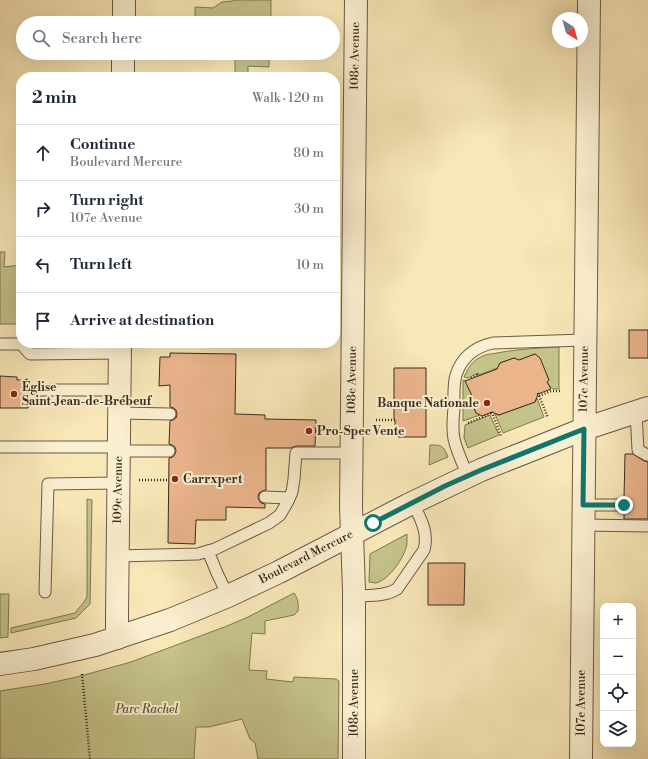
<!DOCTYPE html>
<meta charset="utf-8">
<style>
:root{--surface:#fff;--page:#f6f6f7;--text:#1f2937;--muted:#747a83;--line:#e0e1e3}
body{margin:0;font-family:"Libre Bodoni",serif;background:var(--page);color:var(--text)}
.controls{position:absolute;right:12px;bottom:12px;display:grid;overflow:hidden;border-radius:8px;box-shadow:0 4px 16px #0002}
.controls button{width:36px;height:36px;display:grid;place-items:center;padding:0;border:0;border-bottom:1px solid var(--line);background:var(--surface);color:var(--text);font:20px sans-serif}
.compass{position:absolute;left:552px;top:12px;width:36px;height:36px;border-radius:50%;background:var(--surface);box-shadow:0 4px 16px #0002;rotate:143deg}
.stop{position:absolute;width:12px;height:12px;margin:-9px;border:3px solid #0f766e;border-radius:50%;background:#fff}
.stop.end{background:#0f766e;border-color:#fff;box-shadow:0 1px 4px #0008}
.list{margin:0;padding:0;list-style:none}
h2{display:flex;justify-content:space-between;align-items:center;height:52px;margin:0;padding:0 16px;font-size:17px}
h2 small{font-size:13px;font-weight:400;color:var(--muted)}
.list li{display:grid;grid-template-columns:26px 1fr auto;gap:12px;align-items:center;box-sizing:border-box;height:56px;padding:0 16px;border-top:1px solid var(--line)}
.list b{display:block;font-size:15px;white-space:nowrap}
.list p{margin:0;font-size:13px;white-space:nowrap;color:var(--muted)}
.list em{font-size:13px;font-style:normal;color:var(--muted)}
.icon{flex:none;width:22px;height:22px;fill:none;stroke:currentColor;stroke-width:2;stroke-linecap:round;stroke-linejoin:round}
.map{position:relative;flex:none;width:648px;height:759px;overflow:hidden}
.search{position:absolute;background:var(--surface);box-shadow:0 4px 16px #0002;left:16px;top:16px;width:324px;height:44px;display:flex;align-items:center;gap:10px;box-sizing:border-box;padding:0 14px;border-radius:22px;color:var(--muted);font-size:15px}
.panel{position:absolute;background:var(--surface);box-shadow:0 4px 16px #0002;left:16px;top:72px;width:324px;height:276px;border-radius:16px}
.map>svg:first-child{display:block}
.green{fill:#c4c389;stroke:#7f7853}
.building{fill:#ebb58c;stroke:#3a2c1d}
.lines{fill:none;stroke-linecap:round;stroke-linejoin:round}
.service-casing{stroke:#6a5b44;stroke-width:13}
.minor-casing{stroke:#6a5b44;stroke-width:24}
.tertiary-casing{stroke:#6a5b44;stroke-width:24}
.path{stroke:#3a2c1d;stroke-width:2.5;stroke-dasharray:1 2;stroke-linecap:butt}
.service{stroke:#faefd0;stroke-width:11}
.minor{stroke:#faefd0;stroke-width:22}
.tertiary{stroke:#faefd0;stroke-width:22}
.route{stroke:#0f766e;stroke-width:5}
.poi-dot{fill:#8f2418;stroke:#faefd0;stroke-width:1.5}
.labels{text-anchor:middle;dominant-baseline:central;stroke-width:4;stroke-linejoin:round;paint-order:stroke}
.street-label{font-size:12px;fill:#3a2c1d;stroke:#faefd0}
.poi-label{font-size:12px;font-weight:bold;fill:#3a2c1d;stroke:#faefd0;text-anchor:start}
.park-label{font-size:12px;font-style:italic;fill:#5c5238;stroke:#faefd0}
</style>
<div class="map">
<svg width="648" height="759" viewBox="0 0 648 759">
<rect width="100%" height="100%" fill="#f8e7b7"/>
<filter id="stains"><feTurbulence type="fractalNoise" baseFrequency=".005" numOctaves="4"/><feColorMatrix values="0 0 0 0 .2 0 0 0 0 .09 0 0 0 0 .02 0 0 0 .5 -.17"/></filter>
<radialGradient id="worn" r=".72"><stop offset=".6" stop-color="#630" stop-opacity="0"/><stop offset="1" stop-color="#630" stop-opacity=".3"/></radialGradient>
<g class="green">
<polygon points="233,0 271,0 271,20 243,20 243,23 217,23 195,21 195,7 213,8 222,2 232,1"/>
<polygon points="235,53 244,53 245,54 269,54 269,67 248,66 248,77 235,77"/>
<polygon points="0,252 5,252 4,267 21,265 21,307 18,309 18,324 0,324"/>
<path d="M559 347V389H553L549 385 547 382 549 380 537 356 535 354 517 361 516 359 514 358 500 363 499 365 500 367 479 375 478 373 468 378 464 377C468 369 471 362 479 358 485 354 491 354 497 353 518 349 539 348 559 347Z"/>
<polygon points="463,380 468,381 467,384 473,398 471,401 476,412 480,415 463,421"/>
<polygon points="537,398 544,417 503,433 495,414 499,415 535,402"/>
<polygon points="490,415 499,435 468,448 464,438 465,425"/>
<path d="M430 445C442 445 443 445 448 457L429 465Z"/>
<polygon points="87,499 92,500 90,604 76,618 11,633 11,628 75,613 84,602 87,597"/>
<path d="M407 534C407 538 407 541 407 544 405 557 389 580 376 583 374 583 371 582 369 582L370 554Z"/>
<path d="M294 593C298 599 299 604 298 611L294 615 265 621V634L252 633 249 670 267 671 266 679 293 682 294 677 336 679 339 681 338 759H258L255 743 250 739 242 719 209 727H196L194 759H0V691L45 684 77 677 131 662 227 626 248 617Z"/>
<polygon points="0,594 9,594 8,637 0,638"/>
</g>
<g class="building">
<rect x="629" y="330" width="19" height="28"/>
<polygon points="170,353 236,354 235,414 265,415 265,419 316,420 315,446 296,446 291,448 266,448 266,490 262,491 259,493 258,497 259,500 261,503 265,504 265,508 226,507 226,520 196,520 195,544 168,543 169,458 173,457 175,454 176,451 175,447 172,445 169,444 170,421 173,420 176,418 177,414 176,410 174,408 170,407 170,385 159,386 160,357 170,357"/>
<polygon points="535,354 540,358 549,380 547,382 551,389 538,394 535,402 499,415 492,412 482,416 476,413 471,400 473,398 465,381 497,369 500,363 514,358 519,360"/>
<polygon points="394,368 426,368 426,437 398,437 398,430 395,430 395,420 394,420"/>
<polygon points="0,376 17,377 17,380 28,380 28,408 0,408"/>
<polygon points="625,454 633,454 644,461 648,462 648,519 624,519 624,512 628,511 630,508 631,505 630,501 627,499 624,498"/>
<polygon points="428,563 465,563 464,605 428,605"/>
</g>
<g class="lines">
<g class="service-casing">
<g id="service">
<polyline points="0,344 21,344 30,354 120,353"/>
<polyline points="39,390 119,390"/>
<polyline points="636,412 638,450 647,455"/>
<polyline points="119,413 170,414"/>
<polyline points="0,447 119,447"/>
<polyline points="119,451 169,451"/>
<path d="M468 476C463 464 457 452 454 439 452 429 453 418 454 408 454 398 453 385 456 375 462 356 475 347 493 343L584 340"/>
<polyline points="265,497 289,498"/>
<polyline points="583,505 624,505"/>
<polyline points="583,525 648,526"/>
<polyline points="208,551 217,573 228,596"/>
<polyline points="117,556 198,554 215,549 269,523 280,515 288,501 292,492 294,479 296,453 351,453"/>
<polyline points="45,592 48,484 118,483"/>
<path d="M353 596C368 595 384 597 397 589L424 550C429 532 420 518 413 503"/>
</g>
</g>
<g class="minor-casing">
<g id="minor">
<polyline points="124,23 124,0"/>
<polyline points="123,77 123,53"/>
<polyline points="117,638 117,615 120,343"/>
<polyline points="354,759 354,590 351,507 356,0"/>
<polyline points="581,759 589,0"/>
</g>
</g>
<g class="tertiary-casing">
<polyline id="tertiary" points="0,664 34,659 95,645 170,620 228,596 279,572 408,505 481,470 584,429 648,408"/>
</g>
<g class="path">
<polyline points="471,378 477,375 477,376"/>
<polyline points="538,393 548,418"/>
<polyline points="539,396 551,391 561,391"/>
<polyline points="492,412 501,436"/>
<polyline points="376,420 395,420"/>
<polyline points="468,423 492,413"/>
<polyline points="316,431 328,431"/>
<polyline points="139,480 169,480"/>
<polyline points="82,674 90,759"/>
</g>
<use href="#service" class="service"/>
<use href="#minor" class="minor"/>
<use href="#tertiary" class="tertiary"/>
</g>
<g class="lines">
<polyline class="route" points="373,523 445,486 481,470 584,429 583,505 624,505"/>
</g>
<g class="poi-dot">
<circle cx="14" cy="394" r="4"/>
<circle cx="487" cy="403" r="4"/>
<circle cx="309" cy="431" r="4"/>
<circle cx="175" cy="479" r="4"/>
</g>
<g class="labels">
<g class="street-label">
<text transform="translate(355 56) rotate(-89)">108e Avenue</text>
<text transform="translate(584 379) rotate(-89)">107e Avenue</text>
<text transform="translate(352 380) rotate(-89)">108e Avenue</text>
<text transform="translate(118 490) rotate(-89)">109e Avenue</text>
<text transform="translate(306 557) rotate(-27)">Boulevard Mercure</text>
<text transform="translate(354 703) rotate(-90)">108e Avenue</text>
<text transform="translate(581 703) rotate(-90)">107e Avenue</text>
</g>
<g class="poi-label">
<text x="22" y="387">Église<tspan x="22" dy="14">Saint-Jean-de-Brébeuf</tspan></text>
<text x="479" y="403" text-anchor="end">Banque Nationale</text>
<text x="317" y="431">Pro-Spec Vente</text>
<text x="183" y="479">Carrxpert</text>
</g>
<g class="park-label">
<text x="147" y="709">Parc Rachel</text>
</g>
</g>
<rect width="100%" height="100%" filter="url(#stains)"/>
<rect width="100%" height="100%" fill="url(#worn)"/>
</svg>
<div class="controls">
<button>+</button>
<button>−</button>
<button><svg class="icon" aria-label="locate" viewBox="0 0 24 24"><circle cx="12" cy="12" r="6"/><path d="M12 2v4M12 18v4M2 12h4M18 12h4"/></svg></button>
<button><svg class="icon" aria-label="layers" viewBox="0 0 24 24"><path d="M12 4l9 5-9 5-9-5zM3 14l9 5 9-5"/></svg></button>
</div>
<svg class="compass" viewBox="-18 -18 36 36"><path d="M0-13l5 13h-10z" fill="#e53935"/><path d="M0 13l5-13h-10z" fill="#747a83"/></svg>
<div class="stop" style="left:373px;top:523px"></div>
<div class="stop end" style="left:624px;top:505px"></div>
<div class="search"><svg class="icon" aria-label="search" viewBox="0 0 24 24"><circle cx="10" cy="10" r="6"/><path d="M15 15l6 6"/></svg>Search here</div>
<section class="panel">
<h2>2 min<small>Walk · 120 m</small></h2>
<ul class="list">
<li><svg class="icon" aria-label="ahead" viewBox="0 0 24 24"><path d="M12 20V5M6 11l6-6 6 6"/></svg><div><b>Continue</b><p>Boulevard Mercure</p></div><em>80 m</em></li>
<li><svg class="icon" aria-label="right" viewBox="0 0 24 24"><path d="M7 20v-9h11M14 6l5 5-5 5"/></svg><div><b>Turn right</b><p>107e Avenue</p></div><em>30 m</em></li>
<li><svg class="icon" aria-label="left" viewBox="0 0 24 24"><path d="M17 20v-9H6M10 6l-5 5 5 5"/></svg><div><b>Turn left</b></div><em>10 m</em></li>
<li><svg class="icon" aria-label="arrive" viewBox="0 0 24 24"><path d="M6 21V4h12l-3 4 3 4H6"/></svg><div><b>Arrive at destination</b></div></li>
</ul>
</section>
</div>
